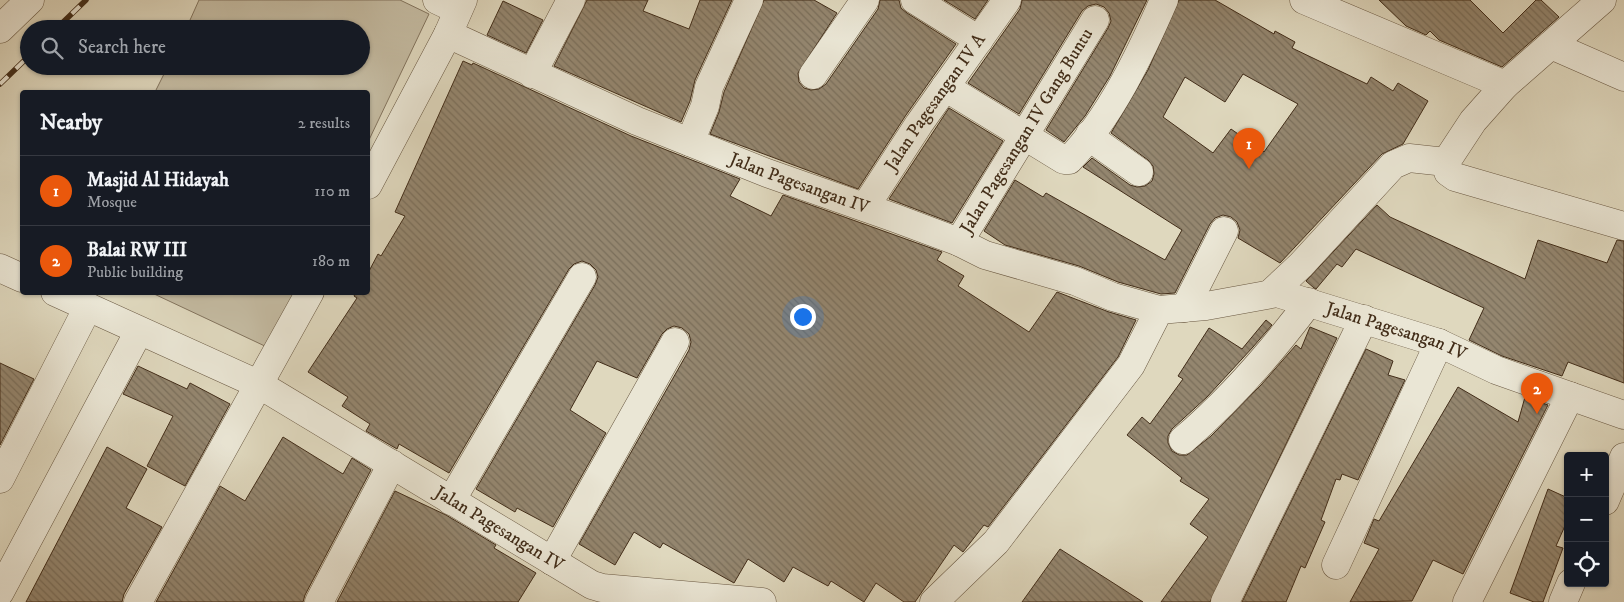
<!DOCTYPE html>
<meta charset="utf-8">
<style>
:root{--surface:#171b24;--page:#242831;--text:#f1f3f6;--muted:#9ea1a6;--line:#363941;--accent:#ea580c}
body{margin:0;font-family:"IM FELL DW Pica",serif;background:var(--page);color:var(--text)}
.controls{position:absolute;right:15px;bottom:15px;display:grid;overflow:hidden;border-radius:5px;box-shadow:0 1px 4px #0004}
.controls button{width:45px;height:45px;display:grid;place-items:center;padding:0;border:0;border-bottom:1px solid var(--line);background:var(--surface);color:var(--text);font:25px sans-serif}
.you{position:absolute;left:802px;top:316px;width:18px;height:18px;margin:-12px;border:4px solid #fff;border-radius:50%;background:#1a73e8;box-shadow:0 0 0 8px #1a73e833}
.badge{display:grid;place-items:center;width:32px;height:32px;border-radius:50%;background:var(--accent);color:#fff;font-size:16px;font-weight:700}
.pin{position:absolute;translate:-50% -41px;filter:drop-shadow(0 1px 2px #0008)}
.pin::after{content:'';position:absolute;top:26px;width:18px;height:15px;background:inherit;clip-path:polygon(0 0,100% 0,50% 100%)}
.list{margin:0;padding:0;list-style:none}
h2{display:flex;justify-content:space-between;align-items:center;height:65px;margin:0;padding:0 20px;font-size:21px}
h2 small{font-size:16px;font-weight:400;color:var(--muted)}
.list li{display:grid;grid-template-columns:32px 1fr auto;gap:15px;align-items:center;box-sizing:border-box;height:70px;padding:0 20px;border-top:1px solid var(--line)}
.list b{display:block;font-size:19px;white-space:nowrap}
.list p{margin:0;font-size:16px;white-space:nowrap;color:var(--muted)}
.list em{font-size:16px;font-style:normal;color:var(--muted)}
.icon{flex:none;width:28px;height:28px;fill:none;stroke:currentColor;stroke-width:2;stroke-linecap:round;stroke-linejoin:round}
.map{position:relative;flex:none;width:1624px;height:602px;overflow:hidden}
.search{position:absolute;background:var(--surface);box-shadow:0 1px 4px #0004;left:20px;top:20px;width:350px;height:55px;display:flex;align-items:center;gap:12px;box-sizing:border-box;padding:0 18px;border-radius:28px;color:var(--muted);font-size:19px}
.panel{position:absolute;background:var(--surface);box-shadow:0 1px 4px #0004;left:20px;top:90px;width:350px;height:205px;border-radius:5px}
.map>svg:first-child{display:block}
.green{fill:#c4bba2;stroke:#83745e}
.building{fill:url(#building-back-hatch);stroke:#422d19;fill-rule:evenodd}
.lines{fill:none;stroke-linecap:round;stroke-linejoin:round}
.minor-casing{stroke:#695842;stroke-width:29}
.minor{stroke:#eae6d5;stroke-width:28}
.rail-casing{stroke:#422d19;stroke-width:5.5}
.rail{stroke:#eae6d5;stroke-width:4;stroke-dasharray:11;stroke-linecap:butt}
.labels{text-anchor:middle;dominant-baseline:central;stroke-width:4.5;stroke-linejoin:round;paint-order:stroke}
.street-label{font-size:18px;fill:#422d19;stroke:#eae6d5}
</style>
<div class="map">
<svg width="1624" height="602" viewBox="0 0 1624 602">
<defs>
<pattern id="building-back-hatch" width="6" height="6" patternUnits="userSpaceOnUse" patternTransform="scale(1.25)"><rect width="6" height="6" fill="#94866f"/><path d="M-1 5l2 2M0 0l6 6M5-1l2 2" fill="none" stroke="#7a6e5a"/></pattern>
</defs>
<rect width="100%" height="100%" fill="#dfd8be"/>
<filter id="stains"><feTurbulence type="fractalNoise" baseFrequency=".004" numOctaves="4"/><feColorMatrix values="0 0 0 0 .2 0 0 0 0 .09 0 0 0 0 .02 0 0 0 .5 -.17"/></filter>
<radialGradient id="worn" r=".72"><stop offset=".6" stop-color="#630" stop-opacity="0"/><stop offset="1" stop-color="#630" stop-opacity=".3"/></radialGradient>
<g class="green">
<polygon points="199,0 400,0 429,14 368,142 368,92 155,92 168,66 361,66 361,29 186,29"/>
<polygon points="152,293 295,293 269,348"/>
</g>
<g class="building">
<polygon points="587,0 648,0 643,11 689,29 700,0 732,0 695,80 690,101 681,122 554,66"/>
<polygon points="764,0 814,0 837,13 798,73 799,82 804,88 811,90 819,89 826,84 878,9 880,0 899,0 901,8 907,13 956,44 906,115 858,189 710,134 719,112 724,92"/>
<polygon points="944,0 988,0 975,19"/>
<polygon points="1022,0 1147,0 1110,76 1085,116 1064,142 1046,130 1108,28 1111,21 1109,13 1104,7 1096,4 1088,6 1082,11 1019,114 968,83 1020,9"/>
<path d="M1179 0H1215L1274 34 1275 31 1295 42 1292 48 1367 84 1371 77 1393 91 1398 83 1428 101 1403 144 1382 154 1280 263 1238 238 1240 230 1237 222 1231 217 1223 215 1215 218 1210 224 1175 293 1161 294 1118 282 1079 266 1005 245 984 231 1015 180 1043 197 1046 193 1165 260 1182 230 1083 167 1092 158 1130 185 1137 187 1145 186 1152 181 1154 174 1153 166 1148 160 1111 133 1148 70ZM1243 74 1298 104 1264 152 1231 129 1213 153 1163 117 1185 77 1225 102Z"/>
<polygon points="1379,0 1470,0 1503,33 1536,0 1541,0 1559,17 1502,67 1439,40 1430,31 1426,35 1406,26"/>
<polygon points="503,1 543,20 526,53 487,35"/>
<polygon points="463,61 472,65 473,63 631,136 740,179 730,196 771,216 783,195 942,252 937,260 964,276 958,286 1029,332 1057,292 1109,312 1136,320 1118,357 988,527 984,525 963,552 954,545 915,602 904,602 876,583 864,602 831,581 828,586 793,567 784,582 748,559 734,583 663,543 660,548 634,532 615,565 579,544 689,350 691,342 689,334 682,328 674,326 667,329 662,334 637,378 597,361 570,410 606,433 553,527 517,508 515,512 476,489 595,285 598,277 596,270 590,264 582,261 574,264 569,269 449,473 399,444 397,449 366,431 370,424 342,406 348,397 308,372 357,298 354,296 356,292 368,292 368,273 378,254 381,256 405,216 395,212"/>
<polygon points="949,108 1003,141 952,223 889,199"/>
<polygon points="1377,205 1390,217 1525,279 1538,240 1607,263 1617,240 1624,241 1624,383 1568,362 1562,376 1502,356 1469,340 1484,308 1356,249 1342,267 1337,264 1316,289 1314,288 1306,281"/>
<polygon points="1266,320 1272,325 1253,347 1207,397 1172,429 1168,436 1168,443 1172,451 1179,455 1187,455 1211,436 1261,385 1296,345 1301,349 1310,327 1337,338 1210,602 1161,602 1208,537 1190,524 1209,499 1180,481 1182,478 1127,435 1142,417 1150,424 1183,379 1178,376 1209,328 1242,349"/>
<polygon points="1366,349 1393,361 1388,375 1405,380 1358,480 1342,474 1340,480 1336,479 1321,520 1325,522 1305,568 1301,566 1286,602 1242,602"/>
<polygon points="0,363 34,379 0,445"/>
<polygon points="138,366 187,389 190,383 230,404 185,486 147,466 173,416 123,394"/>
<polygon points="1458,387 1518,422 1525,397 1548,405 1463,574 1433,560 1412,601 1350,602 1379,549 1364,543 1374,519 1379,521"/>
<polygon points="283,437 343,474 352,458 371,470 305,595 303,602 156,602 220,486 245,501"/>
<polygon points="107,447 147,469 126,508 162,527 124,594 122,602 26,602"/>
<polygon points="1548,489 1568,498 1568,519 1556,546 1563,548 1543,602 1534,602 1510,593"/>
<polygon points="395,491 446,515 496,545 494,548 536,573 518,602 337,602"/>
<polygon points="1060,549 1143,602 1022,602"/>
</g>
<g class="lines">
<g class="minor-casing">
<g id="minor">
<polyline points="437,0 458,10"/>
<polyline points="915,0 979,40"/>
<polyline points="1304,0 1505,85"/>
<polyline points="1602,0 1505,85 1473,121 1446,162 1448,172 1455,177 1624,226"/>
<polyline points="0,29 30,0"/>
<path id="s1" d="M448 34 637 121 767 173 895 218 959 242 985 255 1075 281 1113 297 1159 310"/>
<polyline points="1551,45 1624,77"/>
<polyline points="532,74 571,0"/>
<polyline points="813,75 865,0"/>
<path d="M945 87 1064 160H1069C1110 118 1141 53 1164 0"/>
<polyline points="1090,134 1095,141 1139,172"/>
<polyline points="690,142 705,106 709,87 749,0"/>
<polyline points="368,185 448,34 463,0"/>
<path id="s2" d="M865 207 919 124 1007 0"/>
<path id="s3" d="M959 242 1095 20"/>
<polyline points="0,268 22,278"/>
<path id="s4" d="M55 292 260 385 592 585 602 588 762 602"/>
<polyline points="1271,293 1301,265 1393,165 1409,158 1446,162"/>
<polyline points="1185,308 1224,231"/>
<path d="M1183 440C1231 399 1271 353 1309 302"/>
<polyline points="0,479 88,307"/>
<polyline points="451,501 582,277"/>
<polyline points="1605,501 1624,457"/>
<polyline points="552,561 675,342"/>
<polyline points="1336,565 1439,343"/>
<polyline points="0,592 139,331"/>
<polyline points="138,602 310,292"/>
<polyline points="319,602 392,464"/>
<path id="s5" d="M934 602 996 542 1131 365 1159 310 1206 306 1277 293 1439 343 1496 370 1624 415"/>
<polyline points="1225,602 1364,319"/>
<polyline points="1467,602 1570,396"/>
<polyline points="1563,602 1571,583"/>
</g>
</g>
<use href="#minor" class="minor"/>
<g class="rail-casing">
<g id="rail">
<polyline points="56,29 86,0"/>
<polyline points="0,84 29,56"/>
</g>
</g>
<use href="#rail" class="rail"/>
</g>
<g class="labels">
<g class="street-label">
<text stroke="none"><textPath href="#s2" startOffset="126">Jalan Pagesangan IV A</textPath></text>
<text stroke="none"><textPath href="#s3" startOffset="130">Jalan Pagesangan IV Gang Buntu</textPath></text>
<text stroke="none"><textPath href="#s1" startOffset="382">Jalan Pagesangan IV</textPath></text>
<text stroke="none"><textPath href="#s5" startOffset="615">Jalan Pagesangan IV</textPath></text>
<text stroke="none"><textPath href="#s4" startOffset="504">Jalan Pagesangan IV</textPath></text>
</g>
</g>
<rect width="100%" height="100%" filter="url(#stains)"/>
<rect width="100%" height="100%" fill="url(#worn)"/>
</svg>
<div class="controls">
<button>+</button>
<button>−</button>
<button><svg class="icon" aria-label="locate" viewBox="0 0 24 24"><circle cx="12" cy="12" r="6"/><path d="M12 2v4M12 18v4M2 12h4M18 12h4"/></svg></button>
</div>
<div class="you"></div>
<div class="pin badge" style="left:1249px;top:169px">1</div>
<div class="pin badge" style="left:1537px;top:414px">2</div>
<div class="search"><svg class="icon" aria-label="search" viewBox="0 0 24 24"><circle cx="10" cy="10" r="6"/><path d="M15 15l6 6"/></svg>Search here</div>
<section class="panel">
<h2>Nearby<small>2 results</small></h2>
<ul class="list">
<li><span class="badge">1</span><div><b>Masjid Al Hidayah</b><p>Mosque</p></div><em>110 m</em></li>
<li><span class="badge">2</span><div><b>Balai RW III</b><p>Public building</p></div><em>180 m</em></li>
</ul>
</section>
</div>
